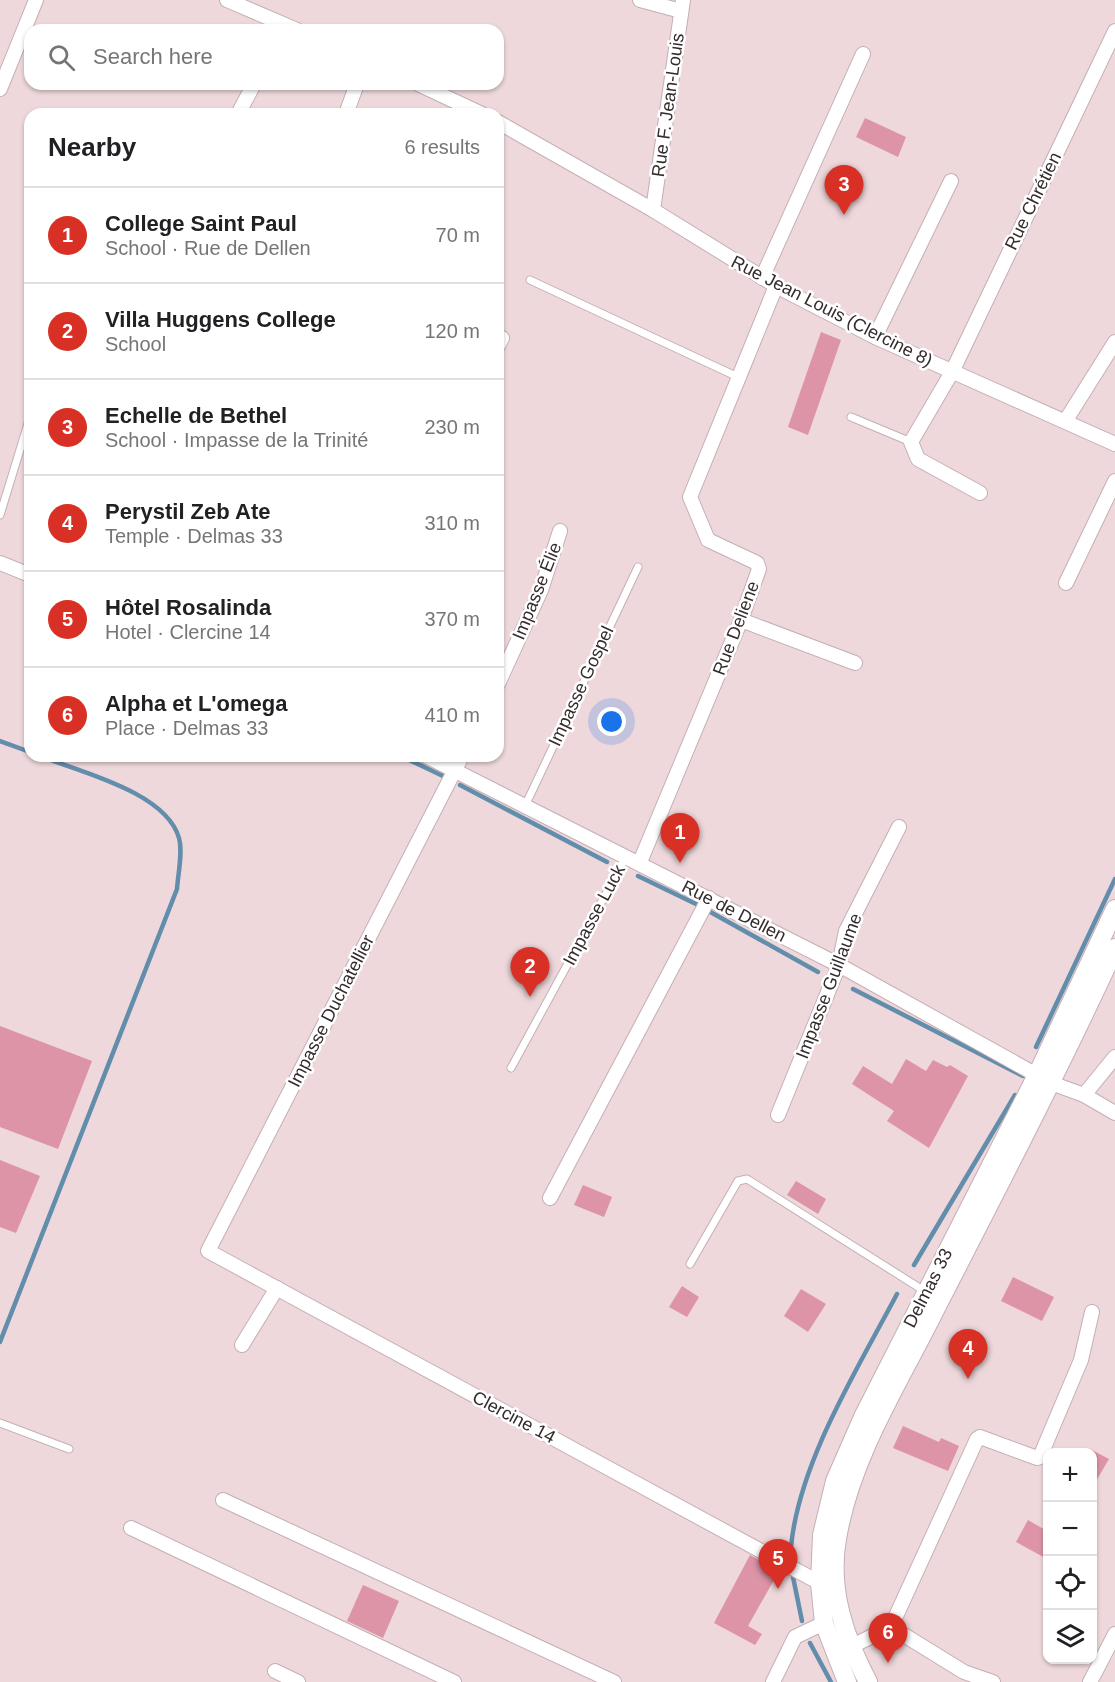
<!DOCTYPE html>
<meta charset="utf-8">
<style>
:root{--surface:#fff;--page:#f2f2f2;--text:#202124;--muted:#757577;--line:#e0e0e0;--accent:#d93025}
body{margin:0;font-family:Arial,sans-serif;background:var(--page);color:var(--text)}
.controls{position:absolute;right:18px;bottom:18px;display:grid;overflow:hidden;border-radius:12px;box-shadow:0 2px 4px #0004}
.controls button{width:54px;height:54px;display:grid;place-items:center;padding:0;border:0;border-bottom:2px solid var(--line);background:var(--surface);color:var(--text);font:30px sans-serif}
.you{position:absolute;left:612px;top:722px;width:21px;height:21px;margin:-15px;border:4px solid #fff;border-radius:50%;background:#1a73e8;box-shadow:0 0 0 9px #1a73e833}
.badge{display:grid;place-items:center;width:39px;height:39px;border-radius:50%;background:var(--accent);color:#fff;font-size:20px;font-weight:700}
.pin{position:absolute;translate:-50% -50px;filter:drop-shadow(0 2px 3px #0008)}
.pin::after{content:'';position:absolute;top:32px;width:21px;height:18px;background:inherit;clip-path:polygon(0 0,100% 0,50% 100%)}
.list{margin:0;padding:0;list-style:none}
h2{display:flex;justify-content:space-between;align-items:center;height:78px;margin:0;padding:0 24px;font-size:26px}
h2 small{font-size:20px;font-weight:400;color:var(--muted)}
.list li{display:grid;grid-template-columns:39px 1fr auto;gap:18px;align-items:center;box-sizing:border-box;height:96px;padding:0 24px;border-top:2px solid var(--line)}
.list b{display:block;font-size:22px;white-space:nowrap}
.list p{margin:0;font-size:20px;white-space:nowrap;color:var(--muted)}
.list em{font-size:20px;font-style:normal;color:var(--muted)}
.icon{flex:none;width:33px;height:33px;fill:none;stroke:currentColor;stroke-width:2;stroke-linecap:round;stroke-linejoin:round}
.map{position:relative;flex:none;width:1115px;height:1682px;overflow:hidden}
.search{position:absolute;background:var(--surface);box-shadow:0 2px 4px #0004;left:24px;top:24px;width:480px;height:66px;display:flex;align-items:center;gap:15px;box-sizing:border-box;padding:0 21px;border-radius:18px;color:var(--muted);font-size:22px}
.panel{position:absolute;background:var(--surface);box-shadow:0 2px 4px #0004;left:24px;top:108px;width:480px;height:654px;border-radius:18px}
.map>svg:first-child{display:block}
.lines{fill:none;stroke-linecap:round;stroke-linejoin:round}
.stream{stroke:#628dab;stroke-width:4.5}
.building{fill:#dd94a7}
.lane-casing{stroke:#c4afb4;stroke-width:9}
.street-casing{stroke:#c4afb4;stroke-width:16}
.secondary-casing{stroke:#c4afb4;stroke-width:20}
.lane{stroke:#fff;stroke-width:7}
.street{stroke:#fff;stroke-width:14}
.secondary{stroke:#fff;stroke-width:18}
.labels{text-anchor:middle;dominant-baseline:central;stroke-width:5;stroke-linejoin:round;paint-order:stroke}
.street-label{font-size:18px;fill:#332b2c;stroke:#fff}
</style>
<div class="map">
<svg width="1115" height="1682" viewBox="0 0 1115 1682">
<rect width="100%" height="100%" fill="#eed8dc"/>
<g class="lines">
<g class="stream">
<polyline points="0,741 30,752"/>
<polyline points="401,756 443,776"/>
<polyline points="460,785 607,862"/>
<polyline points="638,876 696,904 818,972"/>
<polyline points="853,989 1023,1076"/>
<polyline points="1036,1047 1115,879"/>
<polyline points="914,1265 1015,1095"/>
<path d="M0 1342 177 889C178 874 183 852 179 838 166 792 80 772 40 756"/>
<path d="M791 1547C799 1462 858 1368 897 1294"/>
<polyline points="793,1577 802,1621"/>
<polyline points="810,1643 831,1682"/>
</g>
</g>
<g class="building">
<polygon points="865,118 906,137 898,157 856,137"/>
<polygon points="821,332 841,340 808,435 788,427"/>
<polygon points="0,1026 92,1061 58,1149 0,1127"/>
<polygon points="906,1059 926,1071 933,1060 947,1067 950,1065 968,1076 929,1148 887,1121 894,1111 852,1084 863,1066 892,1084"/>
<polygon points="0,1160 40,1176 16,1233 0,1227"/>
<polygon points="796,1181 826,1199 818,1214 787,1195"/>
<polygon points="583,1185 612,1197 604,1217 574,1205"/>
<polygon points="1013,1277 1054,1297 1042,1321 1001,1301"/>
<polygon points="682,1286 699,1297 687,1317 669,1307"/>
<polygon points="801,1289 826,1304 808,1332 784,1316"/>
<polygon points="903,1426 939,1442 941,1438 959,1446 948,1471 893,1448"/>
<polygon points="1092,1450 1109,1459 1092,1488"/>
<polygon points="1028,1520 1047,1531 1047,1559 1016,1542"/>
<polygon points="750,1555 779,1571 748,1626 762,1634 755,1645 714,1623"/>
<polygon points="363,1585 399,1601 383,1638 347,1621"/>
</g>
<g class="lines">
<g class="lane-casing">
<g id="lane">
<polyline points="530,280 740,378"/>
<polyline points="851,417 911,442"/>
<polyline points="0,515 30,417"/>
<polyline points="525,806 638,567"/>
<polyline points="511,1068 626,857"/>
<polyline points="690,1264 738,1181 747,1179 926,1292"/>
<polyline points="0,1423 69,1449"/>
</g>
</g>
<g class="street-casing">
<g id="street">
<polyline points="227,0 297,30"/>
<polyline points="640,0 681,11"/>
<polyline points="418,84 482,114"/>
<polyline points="0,89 36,0"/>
<polyline points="238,114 254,84"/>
<polyline points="346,114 357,84"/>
<polyline points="498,122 653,210 776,286 875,337 1115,444"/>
<polyline points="653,210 683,0"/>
<polyline points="762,278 863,54"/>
<polyline points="875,337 951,181"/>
<polyline points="498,346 502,338"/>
<polyline points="1066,420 1115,342"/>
<polyline points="980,493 918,459 911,442 952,372 1115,31"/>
<polyline points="0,563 30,575"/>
<polyline points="1066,583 1115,481"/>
<polyline points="741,620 855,663"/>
<polyline points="498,684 541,590 560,531"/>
<polyline points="426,756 839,965 1051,1083 1084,1095 1115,1113"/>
<polyline points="462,756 208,1251 820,1583"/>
<polyline points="640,862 741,620 759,569 757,563 708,540 690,497 776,286"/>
<polyline points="1084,1095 1115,1057"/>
<polyline points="778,1115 839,965 846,931 899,827"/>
<polyline points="550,1198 709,898"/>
<polyline points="242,1345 277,1288"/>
<polyline points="223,1500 614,1682"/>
<polyline points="131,1528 454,1682"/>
<polyline points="891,1627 964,1672 993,1682"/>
<polyline points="850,1647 891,1627 977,1439 980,1437 1037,1458 1040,1457 1081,1360 1092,1312"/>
<polyline points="275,1671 298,1682"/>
<polyline points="773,1682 795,1637 824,1623"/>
<polyline points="1090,1682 1115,1634"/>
</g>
</g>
<g class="secondary-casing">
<g id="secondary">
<polyline points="847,1682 824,1623 820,1583 822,1535 835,1481 863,1417 1037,1075 1115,909"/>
<path d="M868 1682C845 1638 828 1590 837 1539 850 1459 897 1386 933 1314 995 1193 1058 1072 1115 948"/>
</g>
</g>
<use href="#lane" class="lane"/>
<use href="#street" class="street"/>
<use href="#secondary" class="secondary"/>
</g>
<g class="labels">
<g class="street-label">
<text transform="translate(668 105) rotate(-82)">Rue F. Jean-Louis</text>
<text transform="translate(1033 201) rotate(-64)">Rue Chrétien</text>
<text transform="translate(832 311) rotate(27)">Rue Jean Louis (Clercine 8)</text>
<text transform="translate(537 591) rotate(-68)">Impasse Élie</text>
<text transform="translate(736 628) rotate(-69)">Rue Deliene</text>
<text transform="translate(581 686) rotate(-65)">Impasse Gospel</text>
<text transform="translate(734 911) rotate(27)">Rue de Dellen</text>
<text transform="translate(594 915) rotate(-62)">Impasse Luck</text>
<text transform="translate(829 986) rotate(-69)">Impasse Guillaume</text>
<text transform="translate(331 1011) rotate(-63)">Impasse Duchatellier</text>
<text transform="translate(928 1288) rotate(-63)">Delmas 33</text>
<text transform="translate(514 1417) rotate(28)">Clercine 14</text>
</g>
</g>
</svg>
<div class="controls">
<button>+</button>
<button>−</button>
<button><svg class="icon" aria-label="locate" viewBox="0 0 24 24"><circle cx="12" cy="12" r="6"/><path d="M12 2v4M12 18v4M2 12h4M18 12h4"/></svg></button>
<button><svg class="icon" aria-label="layers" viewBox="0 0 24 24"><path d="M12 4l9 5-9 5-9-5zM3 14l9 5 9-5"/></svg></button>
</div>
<div class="you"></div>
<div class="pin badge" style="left:680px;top:863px">1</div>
<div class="pin badge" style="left:530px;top:997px">2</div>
<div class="pin badge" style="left:844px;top:215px">3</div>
<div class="pin badge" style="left:968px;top:1379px">4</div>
<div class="pin badge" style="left:778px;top:1589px">5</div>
<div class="pin badge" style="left:888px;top:1663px">6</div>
<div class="search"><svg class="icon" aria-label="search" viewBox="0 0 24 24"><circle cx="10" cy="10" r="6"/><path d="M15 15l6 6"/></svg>Search here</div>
<section class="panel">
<h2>Nearby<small>6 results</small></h2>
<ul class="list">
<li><span class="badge">1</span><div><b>College Saint Paul</b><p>School · Rue de Dellen</p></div><em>70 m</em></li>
<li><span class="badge">2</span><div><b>Villa Huggens College</b><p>School</p></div><em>120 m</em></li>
<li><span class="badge">3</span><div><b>Echelle de Bethel</b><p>School · Impasse de la Trinité</p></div><em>230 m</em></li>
<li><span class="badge">4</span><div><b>Perystil Zeb Ate</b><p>Temple · Delmas 33</p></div><em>310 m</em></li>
<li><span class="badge">5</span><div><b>Hôtel Rosalinda</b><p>Hotel · Clercine 14</p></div><em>370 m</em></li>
<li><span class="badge">6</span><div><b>Alpha et L'omega</b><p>Place · Delmas 33</p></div><em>410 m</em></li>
</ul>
</section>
</div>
